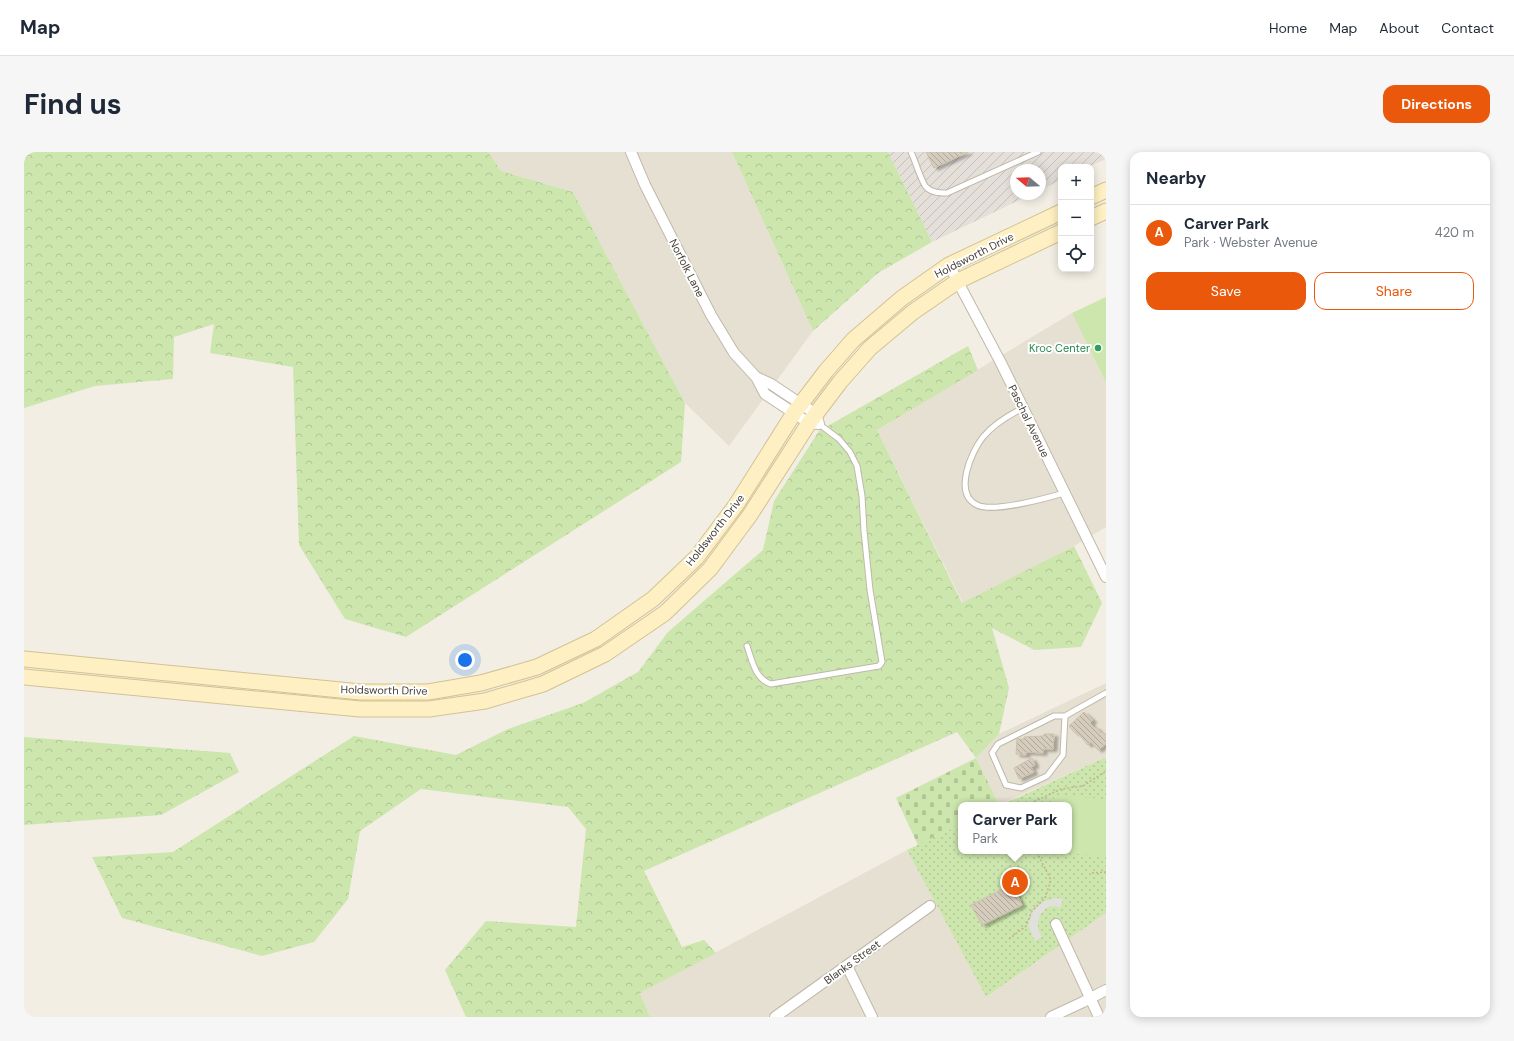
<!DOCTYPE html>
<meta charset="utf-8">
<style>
:root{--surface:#fff;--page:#f6f6f7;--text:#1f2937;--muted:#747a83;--line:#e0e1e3;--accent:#ea580c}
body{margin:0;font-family:"DM Sans",sans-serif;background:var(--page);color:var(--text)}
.controls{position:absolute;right:12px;top:12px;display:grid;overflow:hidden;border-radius:8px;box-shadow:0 2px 10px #0003}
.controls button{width:36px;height:36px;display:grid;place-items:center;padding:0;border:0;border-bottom:1px solid var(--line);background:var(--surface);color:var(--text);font:20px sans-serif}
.compass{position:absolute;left:986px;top:12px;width:36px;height:36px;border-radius:50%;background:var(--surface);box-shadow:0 2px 10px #0003;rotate:289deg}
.you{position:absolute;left:441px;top:508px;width:14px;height:14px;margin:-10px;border:3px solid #fff;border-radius:50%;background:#1a73e8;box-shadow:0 0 0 6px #1a73e833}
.badge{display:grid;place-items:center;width:26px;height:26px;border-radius:50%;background:var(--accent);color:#fff;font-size:13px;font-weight:700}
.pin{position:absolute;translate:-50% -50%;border:2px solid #fff;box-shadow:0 1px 4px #0006}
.popup{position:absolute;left:934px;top:650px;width:114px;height:52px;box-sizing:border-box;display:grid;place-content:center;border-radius:8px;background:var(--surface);filter:drop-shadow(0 1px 3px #0005);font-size:13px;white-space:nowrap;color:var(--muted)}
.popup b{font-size:15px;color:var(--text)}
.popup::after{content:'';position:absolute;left:50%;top:100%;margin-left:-8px;border:8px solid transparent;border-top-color:var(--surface)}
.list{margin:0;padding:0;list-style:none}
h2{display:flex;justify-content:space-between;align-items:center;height:52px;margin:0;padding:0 16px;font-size:17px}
h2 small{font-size:13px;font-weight:400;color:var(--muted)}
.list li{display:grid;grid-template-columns:26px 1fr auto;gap:12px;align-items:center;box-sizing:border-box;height:56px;padding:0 16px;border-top:1px solid var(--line)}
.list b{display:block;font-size:15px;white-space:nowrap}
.list p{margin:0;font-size:13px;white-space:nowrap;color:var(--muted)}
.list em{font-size:13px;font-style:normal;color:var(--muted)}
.actions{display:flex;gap:8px;padding:12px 16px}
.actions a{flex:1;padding:9px 0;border:1px solid var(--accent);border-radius:12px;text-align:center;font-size:14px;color:var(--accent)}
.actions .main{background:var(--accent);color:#fff}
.icon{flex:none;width:22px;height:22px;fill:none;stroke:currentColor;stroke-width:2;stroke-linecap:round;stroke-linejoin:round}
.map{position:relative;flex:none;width:1082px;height:865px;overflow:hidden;border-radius:12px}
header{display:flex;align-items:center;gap:24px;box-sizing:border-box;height:56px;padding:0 20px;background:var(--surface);border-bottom:1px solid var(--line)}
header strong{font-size:19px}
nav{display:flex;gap:22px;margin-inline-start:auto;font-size:14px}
.intro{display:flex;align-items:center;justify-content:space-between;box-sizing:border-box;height:96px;padding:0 24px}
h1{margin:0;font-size:28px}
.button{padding:10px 18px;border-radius:12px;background:var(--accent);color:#fff;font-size:14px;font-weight:700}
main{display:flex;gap:24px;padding:0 24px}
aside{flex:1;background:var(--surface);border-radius:12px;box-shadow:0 2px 10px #0003}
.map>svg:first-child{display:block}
.residential{fill:#e6e0d2}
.industrial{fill:url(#industrial-furrows)}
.forest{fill:url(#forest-crowns)}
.cemetery{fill:url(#cemetery-stones)}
.park{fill:url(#park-dots)}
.pitch{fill:#cce6ad}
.parking{fill:#e2e0dd}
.building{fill:url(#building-back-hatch);stroke:#cec1ad;filter:url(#shadow)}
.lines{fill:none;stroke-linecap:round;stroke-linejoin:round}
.service-casing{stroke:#c0b8aa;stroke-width:7}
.minor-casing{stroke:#c0b8aa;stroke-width:12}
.secondary-casing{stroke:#d2c294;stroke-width:17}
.path{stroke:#bfb198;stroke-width:1.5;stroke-dasharray:2 2;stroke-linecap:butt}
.service{stroke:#fff;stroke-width:5}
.minor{stroke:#fff;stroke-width:10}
.secondary{stroke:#fef0c2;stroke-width:15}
.leisure-dot{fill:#2e9e5b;stroke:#fff;stroke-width:1.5}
.labels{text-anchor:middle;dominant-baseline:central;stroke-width:4;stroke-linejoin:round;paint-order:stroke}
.street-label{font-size:11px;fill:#443e34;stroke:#fff}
.leisure-label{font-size:11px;fill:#27864d;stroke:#fff;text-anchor:end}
</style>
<header>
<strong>Map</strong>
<nav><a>Home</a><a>Map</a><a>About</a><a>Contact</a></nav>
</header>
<div class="intro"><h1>Find us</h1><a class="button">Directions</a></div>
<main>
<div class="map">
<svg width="1082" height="865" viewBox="0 0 1082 865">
<defs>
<pattern id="industrial-furrows" width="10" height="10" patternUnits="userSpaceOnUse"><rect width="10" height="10" fill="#e4dfd9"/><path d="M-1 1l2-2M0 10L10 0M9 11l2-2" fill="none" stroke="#c5c0bb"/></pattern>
<pattern id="forest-crowns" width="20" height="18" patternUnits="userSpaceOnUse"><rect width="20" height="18" fill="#cce6ad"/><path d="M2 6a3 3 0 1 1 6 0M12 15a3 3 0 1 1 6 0" fill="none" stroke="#b0c695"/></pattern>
<pattern id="cemetery-stones" width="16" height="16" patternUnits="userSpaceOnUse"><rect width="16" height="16" fill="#cce6ad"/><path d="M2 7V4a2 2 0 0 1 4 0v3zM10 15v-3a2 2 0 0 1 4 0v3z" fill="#b0c695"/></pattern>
<pattern id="park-dots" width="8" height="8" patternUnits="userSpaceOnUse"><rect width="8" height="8" fill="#cce6ad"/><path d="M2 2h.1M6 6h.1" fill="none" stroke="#b0c695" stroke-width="1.8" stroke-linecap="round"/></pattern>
<pattern id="building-back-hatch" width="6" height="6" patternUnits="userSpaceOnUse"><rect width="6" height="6" fill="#d6ccbd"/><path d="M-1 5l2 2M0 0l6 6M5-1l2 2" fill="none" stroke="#afa79a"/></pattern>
<filter id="shadow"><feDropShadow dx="4" dy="2.5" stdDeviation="1" flood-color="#0004"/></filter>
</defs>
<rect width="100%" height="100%" fill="#f2eee4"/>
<g class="residential">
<polygon points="464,0 708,0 789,179 705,294 661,251 549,40 477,19"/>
<polygon points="1048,161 1082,231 1082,375 1050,394 939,451 853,278"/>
<polygon points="1082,531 1082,605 975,653 952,606 975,582"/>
<polygon points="883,698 962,845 1082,761 1082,865 626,865 616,841"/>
</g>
<polygon class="industrial" points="864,0 1082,0 1082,7 1064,15 1037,15 1037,28 1016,38 1016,18 992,18 992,42 1008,42 908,90"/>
<g class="forest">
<polygon points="0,0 464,0 477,19 549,40 661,251 657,310 382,485 321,467 275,393 269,215 186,201 190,172 150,185 149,227 71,234 0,256"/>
<polygon points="708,0 864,0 908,90 854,121 789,179"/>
<polygon points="944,194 954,218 853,278 938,451 1050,394 1078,451 1057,495 1010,498 968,476 985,536 975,582 952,606 933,580 620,719 658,795 680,788 692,801 616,841 626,865 442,865 421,818 462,769 552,775 562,677 544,655 397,637 336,679 324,747 290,790 238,804 98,766 68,705 149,700 330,584 432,603 484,577 559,551 614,520 644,480 739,398 750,349 795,279"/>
<polygon points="0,585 206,601 215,620 137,663 0,673"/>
</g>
<polygon class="cemetery" points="952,606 975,653 937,653 937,672 894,693 872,646"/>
<polygon class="park" points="1082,605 1082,761 962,845 883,698 937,672 937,699 1045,699 1045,653 977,653"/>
<g class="pitch">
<polygon points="1082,145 1082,231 1048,161"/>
<polygon points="1030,643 1082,647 1082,704 1026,700 1026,699 1045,699 1045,653 1030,653"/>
</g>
<polygon class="parking" points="1032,746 1039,747 1036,756 1032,754 1023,755 1016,763 1014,770 1014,778 1018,785 1011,789 1005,775 1005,770 1008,760 1020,749"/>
<g class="building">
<polygon points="902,0 944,0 910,16"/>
<polygon points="1060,560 1069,568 1066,571 1071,576 1072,575 1077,581 1078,580 1082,584 1082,592 1074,598 1067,590 1064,593 1053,580 1051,581 1045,574"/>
<polygon points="1020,582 1030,582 1029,597 1019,597 1019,601 1002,600 1002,603 992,602 993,587 1000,587 1000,585 1019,584"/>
<polygon points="1008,606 1011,613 1007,615 1010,620 995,627 990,616"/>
<polygon points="988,732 998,753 958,773 947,753"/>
</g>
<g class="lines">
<g class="service-casing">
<g id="service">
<path d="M887 0C891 8 897 29 902 35 908 41 916 41 923 41L1014 0"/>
<path d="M999 256C985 263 969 273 959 285 947 300 929 342 953 353 969 361 1023 346 1040 341"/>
<path d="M723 494C728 508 731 527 747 532L855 514 858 510 846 438 840 379 838 344 833 314 826 300 815 287 795 272"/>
<polyline points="1041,564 1039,603 1023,624 997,636 982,633 968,601 974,592 1030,564 1041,564 1082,541"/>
</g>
</g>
<g class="minor-casing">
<g id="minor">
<polyline points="607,0 621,33 687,163 710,201 732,225 741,242 785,271 795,272 792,262 747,232 732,225"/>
<polyline points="925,113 977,211 1082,425"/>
<polyline points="1032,772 1075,865"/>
<polyline points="823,814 848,865"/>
<polyline points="751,865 906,754"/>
<polyline points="1027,865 1059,850 1082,838"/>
</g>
</g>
<g class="secondary-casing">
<g id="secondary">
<polyline points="1067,45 1082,38"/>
<polyline points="1067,66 1082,59"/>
<polyline points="0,507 337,540 404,540 457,531 513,515 572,487 629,447 673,405 712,353 770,261 802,219 829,188 878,146 925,113 1037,60"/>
<polyline points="0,525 336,557 405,557 461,549 519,532 581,502 641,461 686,417 726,363 785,271 816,230 846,196 889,160 934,129 1037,80"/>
</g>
</g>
<g class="path">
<polyline points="1003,653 1037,637 1059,634 1082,619"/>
<polyline points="1068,721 1082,720"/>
<polyline points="985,787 1002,774 1008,759 1021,746 1027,728 1012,699"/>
</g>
<use href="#service" class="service"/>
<use href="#minor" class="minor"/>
<use href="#secondary" class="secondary"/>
</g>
<circle class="leisure-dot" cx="1074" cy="196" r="4"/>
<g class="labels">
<g class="street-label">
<text transform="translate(950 103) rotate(-27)">Holdsworth Drive</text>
<text transform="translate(663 116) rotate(63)">Norfolk Lane</text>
<text transform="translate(1005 269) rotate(64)">Paschal Avenue</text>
<text transform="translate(691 378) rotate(-52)">Holdsworth Drive</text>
<text transform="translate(360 538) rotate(1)">Holdsworth Drive</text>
<text transform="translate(828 810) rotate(-36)">Blanks Street</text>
</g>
<g class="leisure-label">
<text x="1066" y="196">Kroc Center</text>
</g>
</g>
</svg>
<div class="controls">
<button>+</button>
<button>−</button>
<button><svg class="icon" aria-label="locate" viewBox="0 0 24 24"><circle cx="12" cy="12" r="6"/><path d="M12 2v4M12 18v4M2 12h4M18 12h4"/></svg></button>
</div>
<svg class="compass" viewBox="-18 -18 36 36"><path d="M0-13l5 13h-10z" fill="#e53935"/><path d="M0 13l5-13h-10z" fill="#747a83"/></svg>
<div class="you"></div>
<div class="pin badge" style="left:991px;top:730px">A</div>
<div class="popup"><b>Carver Park</b>Park</div>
</div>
<aside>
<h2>Nearby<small></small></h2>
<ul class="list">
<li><span class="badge">A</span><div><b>Carver Park</b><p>Park · Webster Avenue</p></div><em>420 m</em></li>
</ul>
<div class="actions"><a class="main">Save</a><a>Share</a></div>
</aside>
</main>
